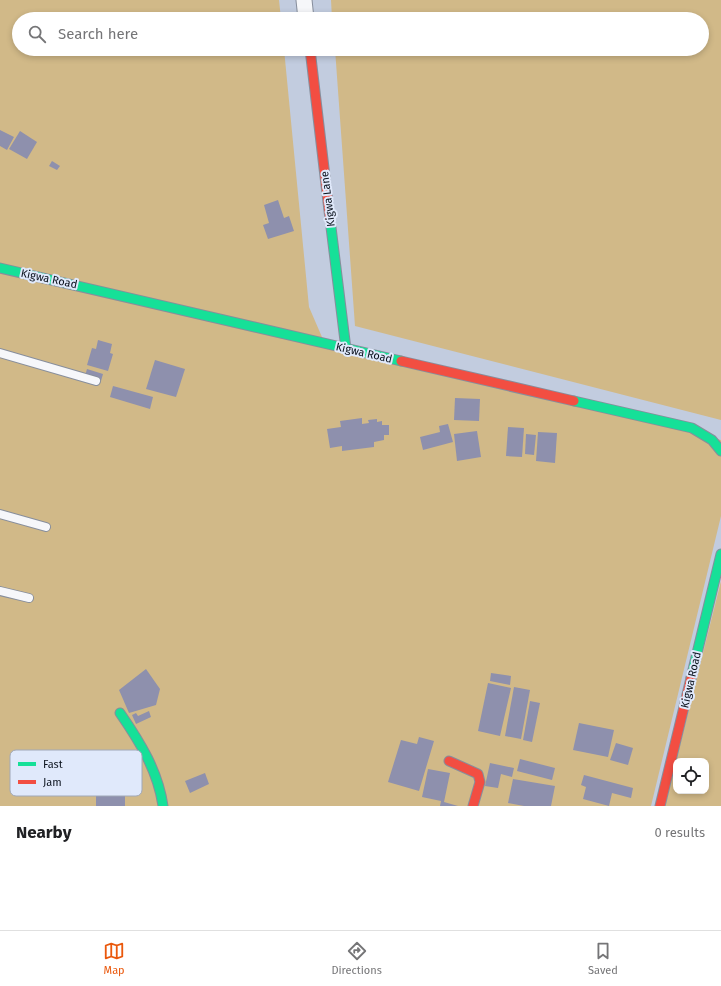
<!DOCTYPE html>
<style>
:root{--surface:#fff;--page:#f6f6f6;--text:#202124;--muted:#757577;--line:#e0e0e0;--accent:#ea580c}
body{margin:0;font-family:"Fira Sans",sans-serif;background:var(--page);color:var(--text)}
.controls{position:absolute;right:12px;bottom:12px;display:grid;overflow:hidden;border-radius:8px;box-shadow:0 2px 6px #0003}
.controls button{width:36px;height:36px;display:grid;place-items:center;padding:0;border:0;border-bottom:1px solid var(--line);background:var(--surface);color:var(--text);font:20px sans-serif}
.list{margin:0;padding:0;list-style:none}
h2{display:flex;justify-content:space-between;align-items:center;height:52px;margin:0;padding:0 16px;font-size:17px}
h2 small{font-size:13px;font-weight:400;color:var(--muted)}
.icon{flex:none;width:22px;height:22px;fill:none;stroke:currentColor;stroke-width:2;stroke-linecap:round;stroke-linejoin:round}
.map{position:relative;flex:none;width:721px;height:806px;overflow:hidden}
.search{position:absolute;background:var(--surface);box-shadow:0 2px 6px #0003;left:12px;right:12px;top:12px;height:44px;display:flex;align-items:center;gap:10px;box-sizing:border-box;padding:0 14px;border-radius:22px;color:var(--muted);font-size:15px}
.sheet{height:124px;background:var(--surface)}
nav{display:flex;justify-content:space-around;align-items:center;box-sizing:border-box;height:56px;border-top:1px solid var(--line);background:var(--surface);font-size:11px;color:var(--muted)}
nav a{display:grid;justify-items:center;gap:2px}
nav .on{color:var(--accent)}
.map>svg:first-child{display:block}
.green{fill:#d1b988}
.building{fill:#8e90ad}
.lines{fill:none;stroke-linecap:round;stroke-linejoin:round}
.lane-casing{stroke:#878e9c;stroke-width:10}
.street-casing{stroke:#878e9c;stroke-width:17}
.fast-casing{stroke:#878e9c;stroke-width:11}
.jam-casing{stroke:#878e9c;stroke-width:11}
.lane{stroke:#f6f7fa;stroke-width:8}
.street{stroke:#f6f7fa;stroke-width:15}
.fast{stroke:#16e098;stroke-width:9}
.jam{stroke:#f24e42;stroke-width:9}
.labels{text-anchor:middle;dominant-baseline:central;stroke-width:4;stroke-linejoin:round;paint-order:stroke}
.street-label{font-size:11px;fill:#0a111c;stroke:#e0e9fb}
.key{fill:#e0e9fb;stroke:#a0a8b8;stroke-width:1}
.key-label{font-size:11px;fill:#0a111c}
</style>
<div class="map">
<svg width="721" height="806" viewBox="0 0 721 806">
<rect width="100%" height="100%" fill="#c2ccdf"/>
<g class="green">
<polygon points="0,0 279,0 281,19 19,19 19,49 284,49 309,307 325,344 721,440 721,516 651,806 0,806"/>
<polygon points="331,0 721,0 721,420 355,326 335,49 702,49 702,19 332,19"/>
<polygon points="721,581 721,806 665,806 676,763 676,791 706,791 706,761 676,761"/>
</g>
<g class="building">
<polygon points="0,130 14,137 7,150 0,146"/>
<polygon points="20,131 37,142 27,159 9,149"/>
<polygon points="52,161 60,166 57,170 49,166"/>
<polygon points="278,200 284,218 289,216 294,231 268,239 263,225 269,223 264,205"/>
<polygon points="98,340 112,344 110,353 113,354 108,371 87,365 92,348 96,349"/>
<polygon points="155,360 185,369 176,397 146,389"/>
<polygon points="87,369 103,374 101,381 85,376"/>
<polygon points="113,386 153,397 150,409 110,397"/>
<polygon points="455,398 480,399 479,421 454,420"/>
<polygon points="362,418 362,424 369,423 368,420 377,419 377,422 382,421 382,425 389,425 389,435 384,435 384,440 374,442 374,447 342,451 342,446 330,448 327,429 341,427 340,421"/>
<polygon points="448,424 453,442 423,450 420,437 440,432 439,426"/>
<polygon points="508,427 524,428 522,457 506,456"/>
<polygon points="477,431 481,457 457,461 454,434"/>
<polygon points="538,432 557,433 555,463 536,461"/>
<polygon points="526,434 536,435 534,455 525,454"/>
<polygon points="146,669 160,689 156,705 129,713 119,690"/>
<polygon points="491,673 511,676 510,685 490,681"/>
<polygon points="488,683 511,688 500,736 478,731"/>
<polygon points="514,687 530,690 521,739 505,736"/>
<polygon points="530,701 540,703 532,742 523,740"/>
<polygon points="149,711 151,717 136,724 132,715 136,713 138,716"/>
<polygon points="579,723 614,730 608,757 573,750"/>
<polygon points="419,737 434,741 419,791 388,782 401,740 417,744"/>
<polygon points="616,743 633,748 628,765 610,760"/>
<polygon points="520,759 555,768 552,780 517,771"/>
<polygon points="490,763 514,768 512,777 501,774 498,788 485,786"/>
<polygon points="428,769 450,773 444,802 458,806 440,806 441,801 422,797"/>
<polygon points="205,773 209,784 190,793 185,781"/>
<polygon points="584,775 633,788 631,798 612,793 609,806 583,799 586,787 581,785"/>
<polygon points="513,779 555,786 551,806 524,806 508,803"/>
<polygon points="96,790 125,791 125,806 96,806"/>
</g>
<g class="lines">
<g class="lane-casing">
<g id="lane">
<polyline points="0,353 96,381"/>
<polyline points="0,514 46,527"/>
<polyline points="0,591 29,598"/>
</g>
</g>
<g class="street-casing">
<polyline id="street" points="304,0 306,19"/>
</g>
<g class="fast-casing">
<g id="fast">
<polyline points="330,219 346,349"/>
<polyline points="0,268 401,361"/>
<polyline points="574,401 692,428 712,440 721,451"/>
<polyline points="691,678 721,554"/>
<path d="M120 713C140 742 158 771 163 806"/>
</g>
</g>
<g class="jam-casing">
<g id="jam">
<polyline points="310,49 330,219"/>
<polyline points="401,361 574,401"/>
<polyline points="449,761 478,774 480,782 473,806"/>
<polyline points="660,806 691,678"/>
</g>
</g>
<use href="#lane" class="lane"/>
<use href="#street" class="street"/>
<use href="#fast" class="fast"/>
<use href="#jam" class="jam"/>
</g>
<g class="labels">
<g class="street-label">
<text transform="translate(328 199) rotate(-97)">Kigwa Lane</text>
<text transform="translate(49 279) rotate(12)">Kigwa Road</text>
<text transform="translate(364 353) rotate(13)">Kigwa Road</text>
<text transform="translate(691 680) rotate(-77)">Kigwa Road</text>
</g>
</g>
<rect x="10" y="750" width="132" height="46" rx="6" class="key"/>
<rect x="18" y="762" width="18" height="4" fill="#16e098"/>
<rect x="18" y="780" width="18" height="4" fill="#f24e42"/>
<g class="key-label">
<text x="43" y="768">Fast</text>
<text x="43" y="786">Jam</text>
</g>
</svg>
<div class="controls">
<button><svg class="icon" aria-label="locate" viewBox="0 0 24 24"><circle cx="12" cy="12" r="6"/><path d="M12 2v4M12 18v4M2 12h4M18 12h4"/></svg></button>
</div>
<div class="search"><svg class="icon" aria-label="search" viewBox="0 0 24 24"><circle cx="10" cy="10" r="6"/><path d="M15 15l6 6"/></svg>Search here</div>
</div>
<section class="sheet">
<h2>Nearby<small>0 results</small></h2>
<ul class="list">
</ul>
</section>
<nav>
<a class="on"><svg class="icon" aria-label="map" viewBox="0 0 24 24"><path d="M3 6l6-2 6 2 6-2v14l-6 2-6-2-6 2zM9 4v14M15 6v14"/></svg>Map</a>
<a><svg class="icon" aria-label="directions" viewBox="0 0 24 24"><path d="M12 3l9 9-9 9-9-9zM9 14v-3h6M13 9l2 2-2 2"/></svg>Directions</a>
<a><svg class="icon" aria-label="saved" viewBox="0 0 24 24"><path d="M7 4h10v16l-5-4-5 4z"/></svg>Saved</a>
</nav>
